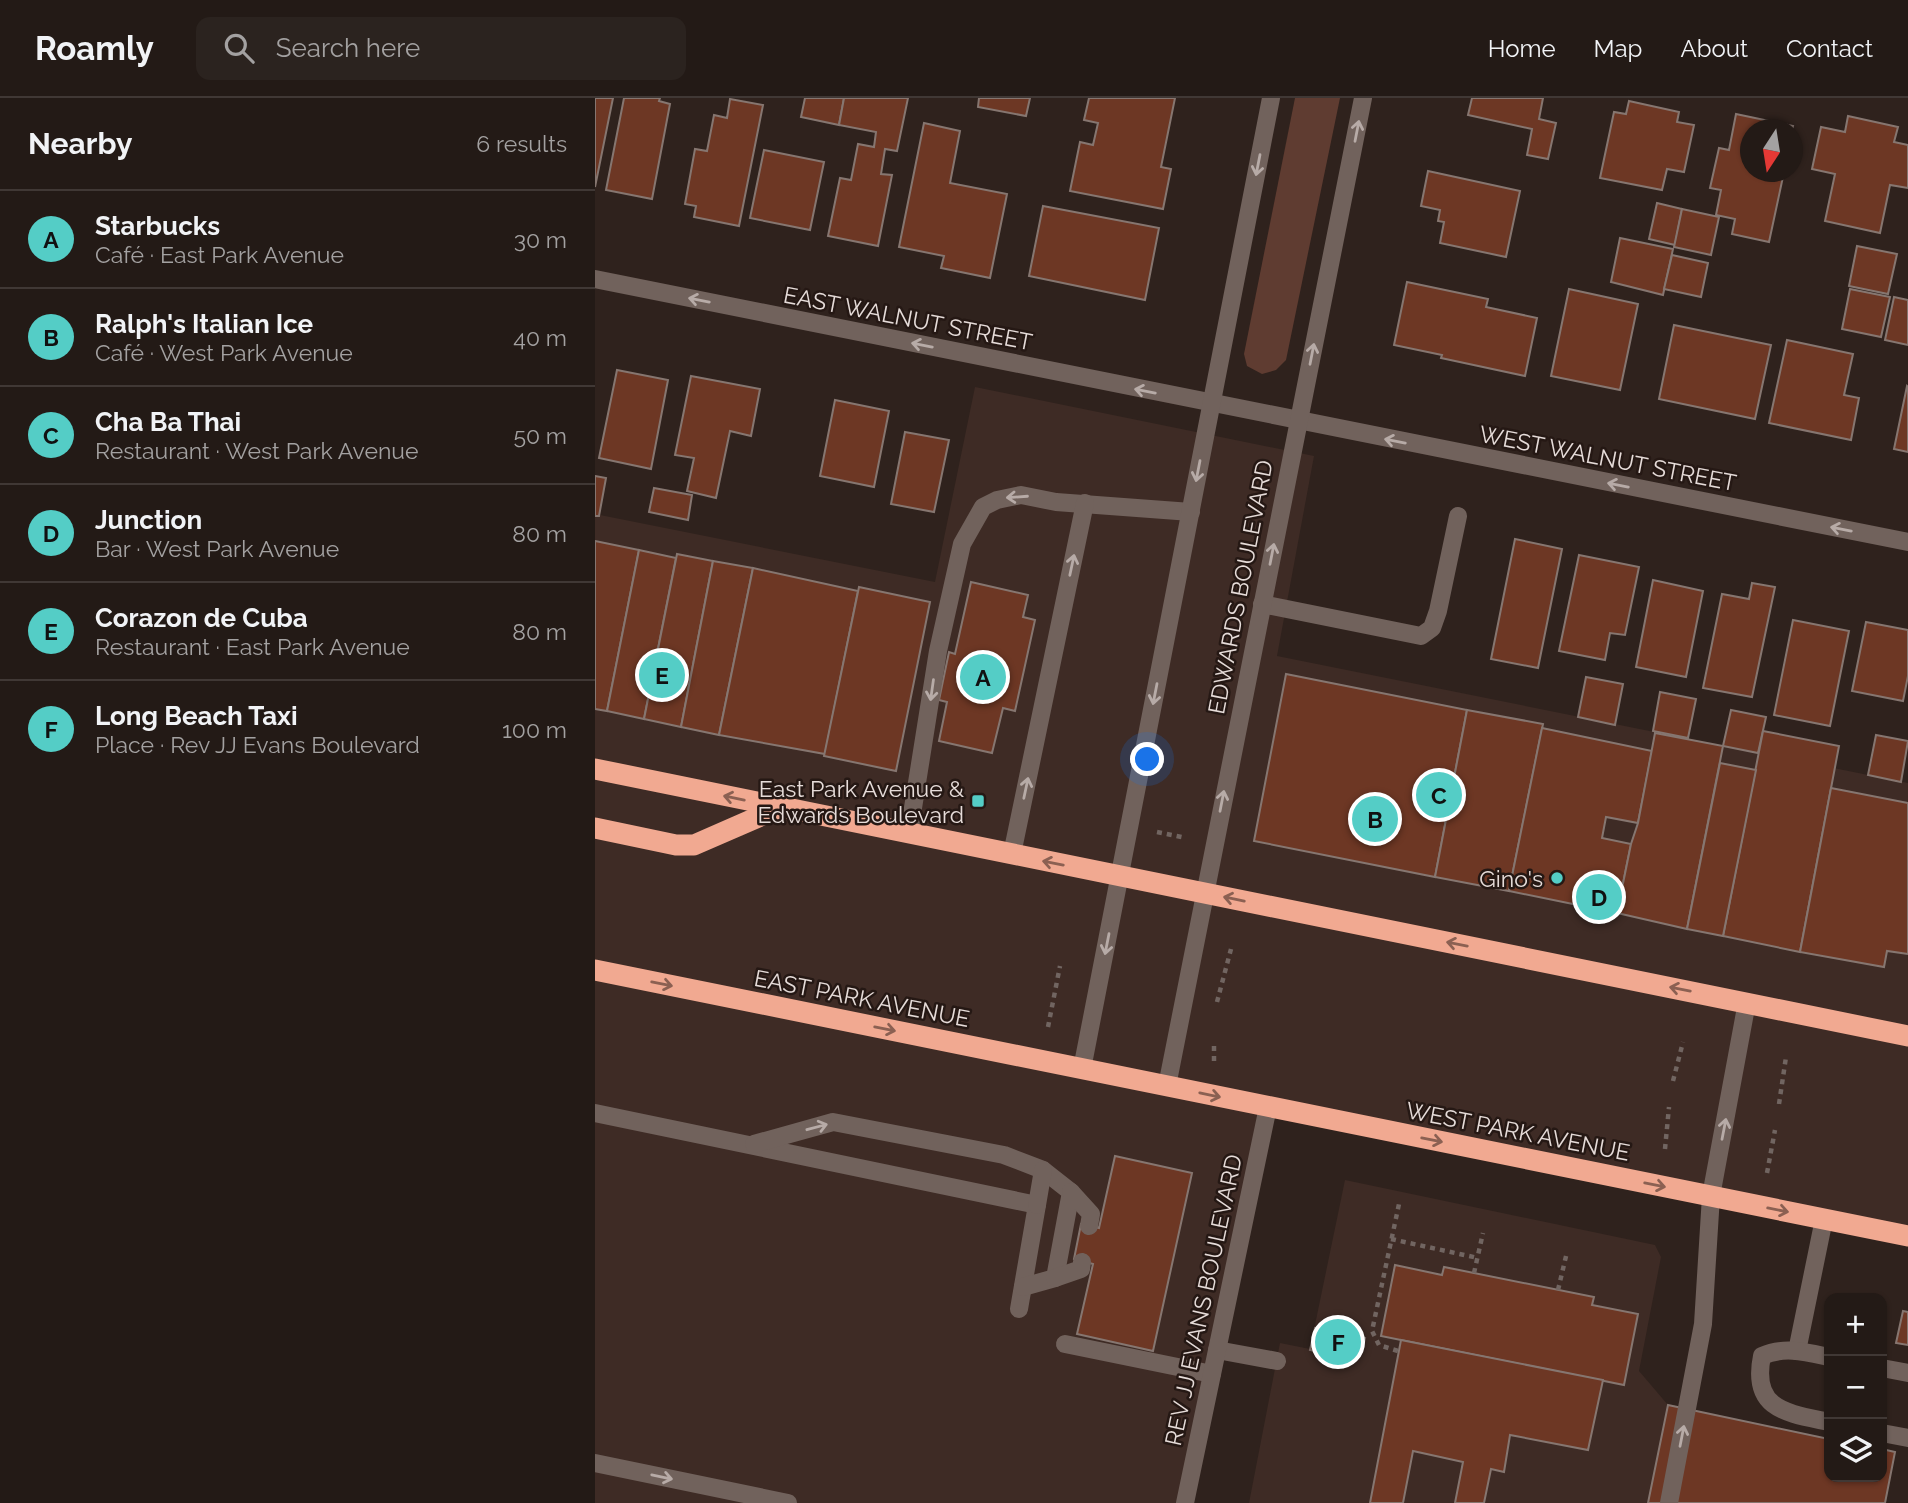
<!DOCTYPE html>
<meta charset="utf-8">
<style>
:root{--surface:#231a16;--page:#2b231f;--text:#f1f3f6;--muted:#a3a1a1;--line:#403835;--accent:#54cdc6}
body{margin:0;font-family:Raleway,sans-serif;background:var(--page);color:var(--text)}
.controls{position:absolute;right:21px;bottom:21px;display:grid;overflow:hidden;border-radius:14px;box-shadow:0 2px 5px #0004}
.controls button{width:63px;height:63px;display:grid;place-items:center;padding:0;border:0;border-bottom:2px solid var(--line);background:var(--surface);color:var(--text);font:35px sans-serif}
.compass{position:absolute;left:1145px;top:21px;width:63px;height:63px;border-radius:50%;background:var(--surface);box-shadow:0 2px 5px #0004;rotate:192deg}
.you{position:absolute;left:553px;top:662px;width:24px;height:24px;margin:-18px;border:5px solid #fff;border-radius:50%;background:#1a73e8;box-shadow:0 0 0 10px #1a73e833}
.badge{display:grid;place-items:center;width:46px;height:46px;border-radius:50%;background:var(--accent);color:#111;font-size:23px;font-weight:700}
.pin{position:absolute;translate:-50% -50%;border:4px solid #fff;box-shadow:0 2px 7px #0006}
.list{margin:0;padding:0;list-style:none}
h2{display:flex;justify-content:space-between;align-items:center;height:91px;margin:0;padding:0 28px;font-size:30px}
h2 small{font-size:23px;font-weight:400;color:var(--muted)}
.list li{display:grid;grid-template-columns:46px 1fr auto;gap:21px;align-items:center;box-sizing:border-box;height:98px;padding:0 28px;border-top:2px solid var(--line)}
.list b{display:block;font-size:26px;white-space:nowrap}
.list p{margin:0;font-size:23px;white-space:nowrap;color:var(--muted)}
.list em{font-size:23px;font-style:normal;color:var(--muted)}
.icon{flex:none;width:38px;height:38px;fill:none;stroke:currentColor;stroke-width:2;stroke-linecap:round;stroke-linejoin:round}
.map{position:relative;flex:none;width:1313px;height:1405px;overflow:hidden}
header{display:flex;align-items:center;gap:42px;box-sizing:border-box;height:98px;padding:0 35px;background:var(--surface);border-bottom:2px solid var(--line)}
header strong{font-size:33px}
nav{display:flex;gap:38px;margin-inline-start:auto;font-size:24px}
.search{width:490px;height:63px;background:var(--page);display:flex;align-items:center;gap:18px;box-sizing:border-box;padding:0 24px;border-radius:14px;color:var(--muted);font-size:26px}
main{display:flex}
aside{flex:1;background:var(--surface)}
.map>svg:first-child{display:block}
.built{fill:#3e2b25}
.green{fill:#5f3c31}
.building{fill:#6d3724;stroke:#867670;stroke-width:2}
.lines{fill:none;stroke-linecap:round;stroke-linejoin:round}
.path{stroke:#716561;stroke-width:4.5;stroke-dasharray:5 5;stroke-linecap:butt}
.lane{stroke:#71625c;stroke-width:18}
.street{stroke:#71625c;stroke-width:18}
.highway{stroke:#f1a991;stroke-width:21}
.oneway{stroke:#b7aba7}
.oneway2{stroke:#8b6052}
.poi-dot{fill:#54cdc6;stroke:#251814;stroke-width:2.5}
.labels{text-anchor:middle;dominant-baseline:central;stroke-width:5;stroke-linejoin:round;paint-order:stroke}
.street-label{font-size:23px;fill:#e6dcd9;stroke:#251814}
.poi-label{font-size:23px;fill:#e6dcd9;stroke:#251814;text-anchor:end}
</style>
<header>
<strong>Roamly</strong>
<div class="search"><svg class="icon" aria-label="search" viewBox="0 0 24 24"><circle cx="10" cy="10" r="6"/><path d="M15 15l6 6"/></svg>Search here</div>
<nav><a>Home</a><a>Map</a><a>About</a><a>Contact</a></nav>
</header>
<main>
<aside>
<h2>Nearby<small>6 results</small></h2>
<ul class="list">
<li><span class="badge">A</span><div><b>Starbucks</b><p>Café · East Park Avenue</p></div><em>30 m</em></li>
<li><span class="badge">B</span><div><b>Ralph's Italian Ice</b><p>Café · West Park Avenue</p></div><em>40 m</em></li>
<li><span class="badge">C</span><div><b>Cha Ba Thai</b><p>Restaurant · West Park Avenue</p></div><em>50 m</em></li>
<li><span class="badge">D</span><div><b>Junction</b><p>Bar · West Park Avenue</p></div><em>80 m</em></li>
<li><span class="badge">E</span><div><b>Corazon de Cuba</b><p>Restaurant · East Park Avenue</p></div><em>80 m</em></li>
<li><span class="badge">F</span><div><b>Long Beach Taxi</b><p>Place · Rev JJ Evans Boulevard</p></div><em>100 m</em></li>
</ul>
</aside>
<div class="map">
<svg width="1313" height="1405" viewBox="0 0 1313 1405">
<rect width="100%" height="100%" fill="#2f221d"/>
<g class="built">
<polygon points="380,289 719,358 682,558 1313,685 1313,1138 673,1009 589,1405 0,1405 0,416 340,484"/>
<polygon points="750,1082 1060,1147 1066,1159 1044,1273 1073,1307 1053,1405 654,1405 685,1245 715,1251"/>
</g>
<polygon class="green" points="700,0 745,0 691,262 681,272 667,276 652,268 649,256"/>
<g class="building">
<polygon points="0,0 18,0 0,89"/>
<polygon points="29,0 65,0 64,3 75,6 57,101 11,92"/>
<polygon points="210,0 249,0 244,27 206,19"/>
<polygon points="249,0 313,0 302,53 290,51 286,76 297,77 283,148 233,138 245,80 256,82 263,46 279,49 281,34 244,27"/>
<polygon points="384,0 435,0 431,18 383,9"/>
<polygon points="494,0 580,0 566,69 576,71 568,111 475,93 485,44 498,47 503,25 489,22"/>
<polygon points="877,0 948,0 944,21 961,25 953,61 932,57 937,31 873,17"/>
<polygon points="135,1 168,7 144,128 99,119 101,108 90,106 100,51 112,53 119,17 132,20"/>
<polygon points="1034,3 1084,14 1082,24 1099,27 1089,74 1072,71 1067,92 1005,80 1019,14 1031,16"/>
<polygon points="1141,16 1198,28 1197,32 1156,32 1156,74 1189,74 1174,144 1137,136 1140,121 1121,117 1126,92 1115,90 1124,50 1134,52"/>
<polygon points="1253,18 1303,29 1299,44 1313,47 1313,90 1295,87 1285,135 1230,123 1240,76 1217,71 1226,29 1250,34"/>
<polygon points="329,25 365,33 355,85 412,96 395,180 346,170 349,158 304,149"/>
<polygon points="169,52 229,64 215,132 155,120"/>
<polygon points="833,73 925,93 911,159 845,145 849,124 843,123 845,112 826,108"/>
<polygon points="1062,105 1087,111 1080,147 1054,141"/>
<polygon points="448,108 564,130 550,202 434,178"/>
<polygon points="1087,111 1124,119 1116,157 1079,149"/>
<polygon points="1025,140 1078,151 1068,197 1016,184"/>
<polygon points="1262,148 1302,156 1293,196 1254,188"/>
<polygon points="1077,157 1113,165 1106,199 1069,191"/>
<polygon points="812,184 893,201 891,209 942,220 930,278 846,260 847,257 799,247"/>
<polygon points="974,191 1043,206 1025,292 956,278"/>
<polygon points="1255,191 1295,199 1286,239 1247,231"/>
<polygon points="1299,199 1313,202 1313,247 1290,242"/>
<polygon points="1079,227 1176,247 1160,321 1064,301"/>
<polygon points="1192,242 1258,256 1249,297 1264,300 1256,342 1174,325"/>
<polygon points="22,272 73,282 56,371 4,360"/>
<polygon points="96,278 165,291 156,338 135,333 121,400 92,393 99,360 80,357"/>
<polygon points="1312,288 1313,289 1313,354 1299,351"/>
<polygon points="240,302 294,313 279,389 225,378"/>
<polygon points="310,334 354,342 339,414 296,406"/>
<polygon points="0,378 11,380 4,418 0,418"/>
<polygon points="59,390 97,397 93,422 54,414"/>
<polygon points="920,441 967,451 943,570 896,561"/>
<polygon points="0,443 44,452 12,613 0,611"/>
<polygon points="44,452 81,460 49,621 12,613"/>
<polygon points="82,456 118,463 86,629 49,621"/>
<polygon points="984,457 1044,469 1030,537 1015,535 1010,562 964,553"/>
<polygon points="118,463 158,470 124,637 86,629"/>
<polygon points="158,470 263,493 230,656 124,637"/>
<polygon points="1058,482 1108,493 1091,579 1041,569"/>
<polygon points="376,484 433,497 428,519 440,522 420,613 408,610 397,655 344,643 352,604 344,602 354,554 360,556"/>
<polygon points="1157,485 1180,489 1157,599 1108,590 1127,496 1154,501"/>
<polygon points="264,489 335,504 301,673 229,658"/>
<polygon points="1198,522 1254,533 1235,628 1179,617"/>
<polygon points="1271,524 1313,532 1313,578 1308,603 1257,593"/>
<polygon points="691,576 872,612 840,779 659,743"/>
<polygon points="991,579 1028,586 1020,627 983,619"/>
<polygon points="1065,594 1101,601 1093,640 1058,633"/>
<polygon points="872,612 948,626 914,793 840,779"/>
<polygon points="1136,612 1171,619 1163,655 1128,648"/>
<polygon points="947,630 1057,653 1043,725 1011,719 1007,740 1036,746 1022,815 914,793"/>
<polygon points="1168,633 1244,648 1205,854 1128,838"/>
<polygon points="1060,635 1128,648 1092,831 1022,815 1036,746 1043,725"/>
<polygon points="1281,637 1313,643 1306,684 1273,677"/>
<polygon points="1125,665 1161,672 1128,838 1092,831"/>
<polygon points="1236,690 1313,705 1313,856 1292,853 1289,869 1205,854"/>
<polygon points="520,1058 597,1075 558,1253 482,1236 498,1166 479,1161 486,1126 504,1130"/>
<polygon points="800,1167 847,1177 849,1169 999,1199 997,1207 1043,1216 1029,1287 786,1238"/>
<polygon points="1308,1213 1313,1214 1313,1247 1301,1245"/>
<polygon points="720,1230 770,1240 768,1249 755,1247 754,1260 715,1252"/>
<polygon points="806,1242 1008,1282 993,1352 915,1337 909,1374 896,1371 889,1405 860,1405 868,1364 818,1353 808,1405 775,1405"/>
<polygon points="1073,1307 1234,1341 1234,1379 1287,1379 1287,1351 1300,1354 1290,1405 1053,1405"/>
</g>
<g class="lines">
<g class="path">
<polyline points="562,734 591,740"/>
<polyline points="622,904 636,851"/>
<polyline points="453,929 465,868"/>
<polyline points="619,963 619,943"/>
<polyline points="1078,983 1088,944"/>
<polyline points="1184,1006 1191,959"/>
<polyline points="1070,1051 1074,1009"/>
<polyline points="1172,1075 1180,1032"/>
<polyline points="796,1141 883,1160"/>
<polyline points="879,1175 888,1135"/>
<polyline points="963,1192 972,1154"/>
<polyline points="803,1253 784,1247 777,1233 804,1106"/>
</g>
<g class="lane">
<polyline points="667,506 826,538 837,530 843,513 863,418"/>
<polyline points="314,735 343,553 367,446 388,409 402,402 426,397 461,404 596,414"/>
<polyline points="417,756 490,405"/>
<polyline points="0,1015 442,1107 424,1211"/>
<polyline points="159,1046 238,1024 409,1057 448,1072 476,1094 460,1180 428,1189"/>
<polyline points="476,1094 496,1116 494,1128"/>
<polyline points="442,1107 448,1072"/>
<polyline points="460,1180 486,1171 487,1164"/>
<polyline points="470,1246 617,1276"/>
<polyline points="622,1252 682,1263"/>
<polyline points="1202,1253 1229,1121"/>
<path d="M1234 1259C1211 1254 1189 1248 1167 1258 1156 1312 1192 1315 1234 1324"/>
<polyline points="1287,1270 1313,1275"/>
<polyline points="1287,1335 1313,1340"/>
<polyline points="0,1365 193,1405"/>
<polyline points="1074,1405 1108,1226 1116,1098 1152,904"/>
</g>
<g class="street">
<polyline points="0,181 1313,444"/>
<polyline points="487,971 676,0"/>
<polyline points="572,988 768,0"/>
<polyline points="590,1405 673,1009"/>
</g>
<g class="highway">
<polyline points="0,671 1313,938"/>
<polyline points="0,730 81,747 99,747 186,709"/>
<polyline points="0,872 1313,1138"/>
</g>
</g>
<defs><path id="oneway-shaft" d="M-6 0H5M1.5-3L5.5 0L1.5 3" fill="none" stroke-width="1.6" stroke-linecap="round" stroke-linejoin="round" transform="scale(1.75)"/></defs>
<g class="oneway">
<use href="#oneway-shaft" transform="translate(762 33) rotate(-79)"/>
<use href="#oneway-shaft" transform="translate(663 67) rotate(101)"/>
<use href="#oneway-shaft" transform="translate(104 202) rotate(-169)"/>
<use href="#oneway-shaft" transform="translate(327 247) rotate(-169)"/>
<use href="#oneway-shaft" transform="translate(717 256) rotate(-79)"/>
<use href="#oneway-shaft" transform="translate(550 293) rotate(-169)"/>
<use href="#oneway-shaft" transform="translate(800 343) rotate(-169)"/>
<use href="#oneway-shaft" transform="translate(603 373) rotate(101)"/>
<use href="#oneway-shaft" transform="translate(1023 387) rotate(-169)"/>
<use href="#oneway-shaft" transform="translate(422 399) rotate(176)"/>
<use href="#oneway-shaft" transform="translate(1246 431) rotate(-169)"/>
<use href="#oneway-shaft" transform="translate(677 456) rotate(-79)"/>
<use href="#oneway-shaft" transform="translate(477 467) rotate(-78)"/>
<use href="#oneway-shaft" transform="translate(337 592) rotate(98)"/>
<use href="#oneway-shaft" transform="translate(560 596) rotate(101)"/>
<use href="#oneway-shaft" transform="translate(431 690) rotate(-78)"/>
<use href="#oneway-shaft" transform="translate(627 703) rotate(-79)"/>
<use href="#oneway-shaft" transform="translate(512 846) rotate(101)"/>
<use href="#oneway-shaft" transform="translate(222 1029) rotate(-15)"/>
<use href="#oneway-shaft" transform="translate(1129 1031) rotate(-79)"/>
<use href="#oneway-shaft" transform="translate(1087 1338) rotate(-79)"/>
<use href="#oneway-shaft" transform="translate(67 1379) rotate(12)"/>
</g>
<g class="oneway2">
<use href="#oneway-shaft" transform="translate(139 700) rotate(-168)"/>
<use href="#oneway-shaft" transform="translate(458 765) rotate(-169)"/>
<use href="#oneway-shaft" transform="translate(639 801) rotate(-168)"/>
<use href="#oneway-shaft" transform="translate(862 846) rotate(-169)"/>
<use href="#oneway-shaft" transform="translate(67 886) rotate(11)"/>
<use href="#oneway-shaft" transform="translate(1085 891) rotate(-169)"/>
<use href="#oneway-shaft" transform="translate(290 931) rotate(11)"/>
<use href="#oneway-shaft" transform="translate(615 997) rotate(12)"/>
<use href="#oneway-shaft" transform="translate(837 1042) rotate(11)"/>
<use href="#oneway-shaft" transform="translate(1060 1087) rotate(11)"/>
<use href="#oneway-shaft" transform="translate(1183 1112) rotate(11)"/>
</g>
<g class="poi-dot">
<rect x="376" y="696" width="14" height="14" rx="3.5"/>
<circle cx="962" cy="780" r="7"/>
</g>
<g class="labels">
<g class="street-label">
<text transform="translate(313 220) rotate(11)">EAST WALNUT STREET</text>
<text transform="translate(1013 360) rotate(11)">WEST WALNUT STREET</text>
<text transform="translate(645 489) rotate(-79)">EDWARDS BOULEVARD</text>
<text transform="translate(267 900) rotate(11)">EAST PARK AVENUE</text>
<text transform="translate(923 1033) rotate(11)">WEST PARK AVENUE</text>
<text transform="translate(608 1202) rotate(-78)">REV JJ EVANS BOULEVARD</text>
</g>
<g class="poi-label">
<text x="369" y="690">East Park Avenue &amp;<tspan x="369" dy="26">Edwards Boulevard</tspan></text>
<text x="948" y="780">Gino's</text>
</g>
</g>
</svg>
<div class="controls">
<button>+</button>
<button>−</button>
<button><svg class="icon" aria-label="layers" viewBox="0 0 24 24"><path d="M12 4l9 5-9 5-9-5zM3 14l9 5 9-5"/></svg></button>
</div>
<svg class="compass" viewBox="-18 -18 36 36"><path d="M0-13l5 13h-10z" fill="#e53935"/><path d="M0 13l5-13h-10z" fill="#a3a1a1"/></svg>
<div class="you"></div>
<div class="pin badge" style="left:388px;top:579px">A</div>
<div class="pin badge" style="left:780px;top:721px">B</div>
<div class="pin badge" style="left:844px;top:697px">C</div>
<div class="pin badge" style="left:1004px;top:799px">D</div>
<div class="pin badge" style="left:67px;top:577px">E</div>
<div class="pin badge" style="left:743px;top:1244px">F</div>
</div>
</main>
